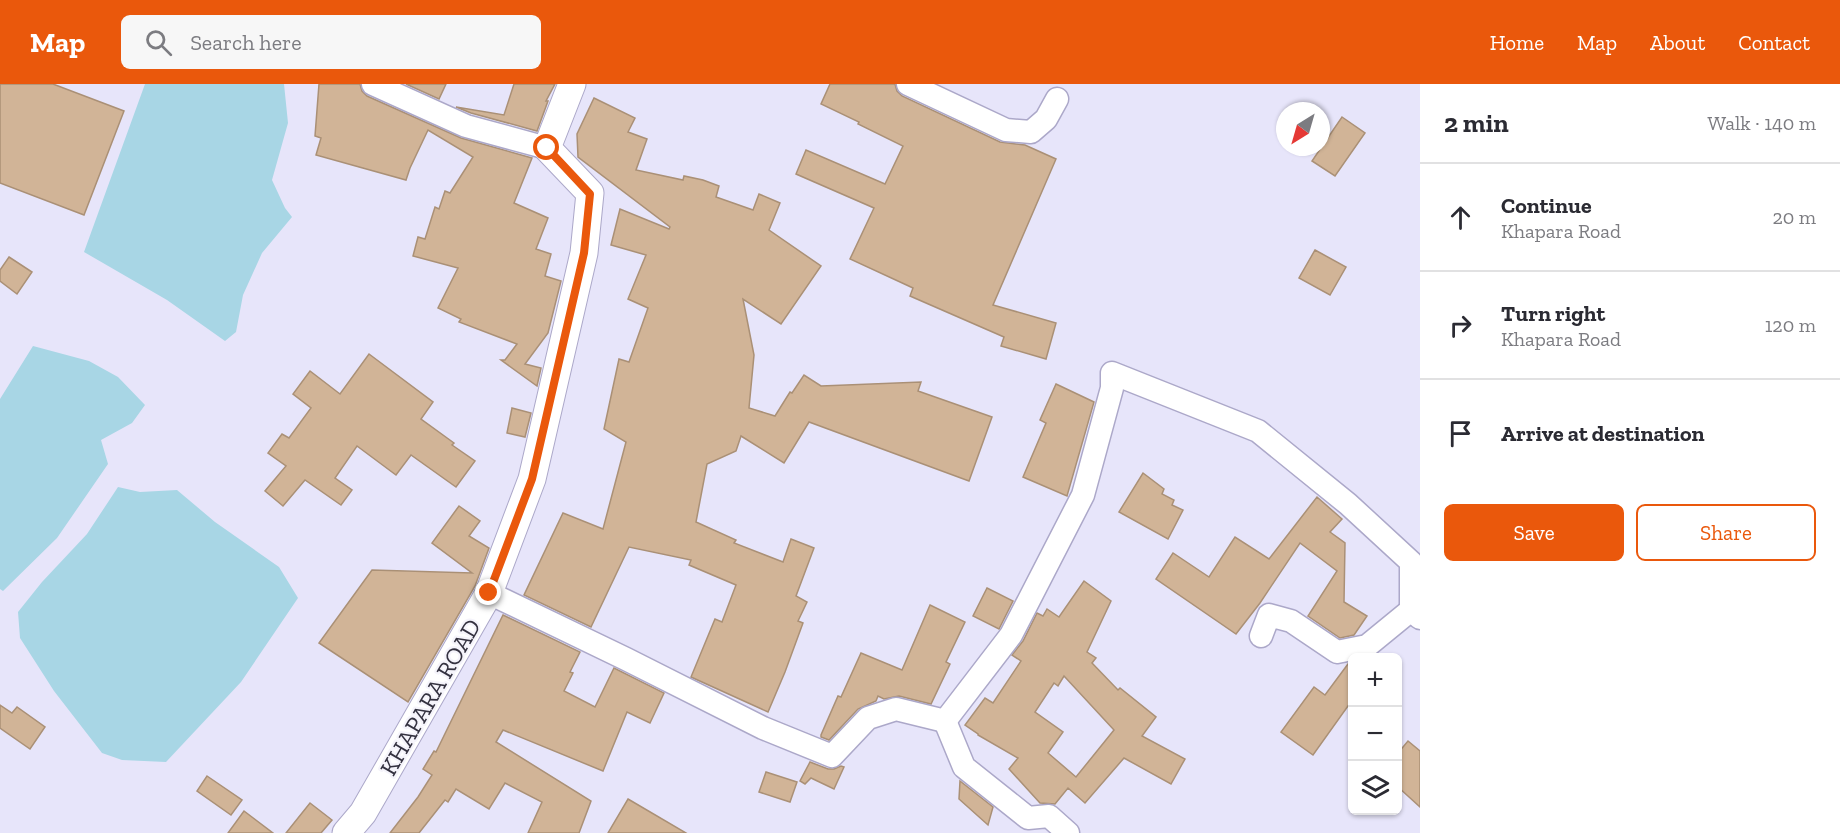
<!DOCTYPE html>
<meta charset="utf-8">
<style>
:root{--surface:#fff;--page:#f7f7f7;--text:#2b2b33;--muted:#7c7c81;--line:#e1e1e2;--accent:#ea580c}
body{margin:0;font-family:"Zilla Slab",serif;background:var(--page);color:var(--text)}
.controls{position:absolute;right:18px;bottom:18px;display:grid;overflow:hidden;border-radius:9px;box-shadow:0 2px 4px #0004}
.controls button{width:54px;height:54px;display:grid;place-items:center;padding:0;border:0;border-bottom:2px solid var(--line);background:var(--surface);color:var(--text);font:30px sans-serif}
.compass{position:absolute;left:1276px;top:18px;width:54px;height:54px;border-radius:50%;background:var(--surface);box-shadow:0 2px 4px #0004;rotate:217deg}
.stop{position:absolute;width:18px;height:18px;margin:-14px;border:4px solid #ea580c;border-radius:50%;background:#fff}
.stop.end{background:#ea580c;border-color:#fff;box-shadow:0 2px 6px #0008}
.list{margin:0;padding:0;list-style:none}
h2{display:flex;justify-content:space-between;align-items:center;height:78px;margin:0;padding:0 24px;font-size:26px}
h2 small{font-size:20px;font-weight:400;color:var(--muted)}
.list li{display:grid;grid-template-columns:39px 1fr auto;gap:18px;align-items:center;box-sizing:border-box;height:108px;padding:0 24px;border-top:2px solid var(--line)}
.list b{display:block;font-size:22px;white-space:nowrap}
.list p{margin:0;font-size:20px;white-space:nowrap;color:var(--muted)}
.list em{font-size:20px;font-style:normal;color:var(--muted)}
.actions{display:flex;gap:12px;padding:18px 24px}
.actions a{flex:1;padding:14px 0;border:2px solid var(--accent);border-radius:9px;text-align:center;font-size:21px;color:var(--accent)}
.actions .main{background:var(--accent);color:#fff}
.icon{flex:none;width:33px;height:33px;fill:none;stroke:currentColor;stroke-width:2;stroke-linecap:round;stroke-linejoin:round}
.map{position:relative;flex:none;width:1420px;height:749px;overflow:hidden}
header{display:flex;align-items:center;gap:36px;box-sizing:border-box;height:84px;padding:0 30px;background:var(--accent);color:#fff}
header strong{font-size:28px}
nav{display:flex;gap:33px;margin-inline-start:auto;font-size:21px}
.search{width:420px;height:54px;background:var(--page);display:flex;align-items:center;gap:15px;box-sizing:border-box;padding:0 21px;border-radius:9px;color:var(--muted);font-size:22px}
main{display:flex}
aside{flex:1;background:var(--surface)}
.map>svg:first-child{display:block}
.water{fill:#a8d6e5}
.building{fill:#d1b497;stroke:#aa9076;stroke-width:1.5;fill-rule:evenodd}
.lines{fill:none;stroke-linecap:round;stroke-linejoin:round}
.minor-casing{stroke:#aca8c9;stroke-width:25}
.tertiary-casing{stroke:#aca8c9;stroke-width:29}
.minor{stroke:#fff;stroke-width:22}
.tertiary{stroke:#fff;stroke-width:27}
.route{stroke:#ea580c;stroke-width:8}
.labels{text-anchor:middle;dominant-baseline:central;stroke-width:4.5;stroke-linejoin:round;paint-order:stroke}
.street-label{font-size:24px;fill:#343240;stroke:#f5f4fb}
</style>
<header>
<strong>Map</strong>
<div class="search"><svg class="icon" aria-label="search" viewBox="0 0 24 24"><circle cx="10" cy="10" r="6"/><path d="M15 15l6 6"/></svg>Search here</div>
<nav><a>Home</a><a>Map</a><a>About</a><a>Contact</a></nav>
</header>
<main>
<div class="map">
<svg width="1420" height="749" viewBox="0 0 1420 749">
<rect width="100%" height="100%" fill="#e7e5fa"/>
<g class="water">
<polygon points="145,0 284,0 288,39 272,96 285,124 292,133 262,169 243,211 236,248 225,257 167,216 84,168"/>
<polygon points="33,262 89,277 118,293 145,321 132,339 101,356 108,380 57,454 3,507 0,505 0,315"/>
<polygon points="118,403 140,408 177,406 215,438 279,483 298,514 241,598 166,678 122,676 102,669 54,607 20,554 18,528 42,498 87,450"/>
</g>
<g class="building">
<polygon points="0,0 53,0 124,27 84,131 0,99"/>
<polygon points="319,0 360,0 362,7 367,12 461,54 532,74 514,119 548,134 536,165 551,170 545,192 561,197 548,249 525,280 541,284 537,302 501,276 505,276 517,260 459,238 461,235 438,224 458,184 413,172 418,153 425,155 435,123 439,125 445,107 450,109 473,73 428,46 410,84 406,96 316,71 321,54 315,52"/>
<polygon points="406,0 446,0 439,15"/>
<polygon points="514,0 555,0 546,17 548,17 537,47 471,29 456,23 504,31"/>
<polygon points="830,0 895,0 897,7 902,12 1000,58 1025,61 1056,75 993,221 1056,239 1046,275 1001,262 1004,253 910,212 913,204 850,175 874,124 796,90 806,66 885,100 903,62 858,40 859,38 821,20"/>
<polygon points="594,14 635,34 628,48 647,55 636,86 683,96 684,92 703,96 719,102 716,113 753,126 759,110 780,119 769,146 821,182 781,240 743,215 754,271 749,324 775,332 790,308 792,309 804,291 821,302 921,298 918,307 992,333 969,397 809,338 784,379 741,352 736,367 707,380 696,438 736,456 734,459 783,478 791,455 814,464 796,512 807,518 798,537 803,539 785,588 768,628 691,593 715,535 722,538 736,501 689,481 691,476 629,463 591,543 524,511 563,429 603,445 626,358 604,345 619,275 629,278 648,224 628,215 646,171 611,161 620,125 669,145 670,143 578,73 577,50"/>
<polygon points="1342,33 1365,49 1335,92 1312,77"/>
<polygon points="1315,166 1346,183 1330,211 1299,194"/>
<polygon points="9,173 32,188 17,210 0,197 0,186"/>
<polygon points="369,270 433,318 421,335 454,359 452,361 475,377 456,403 411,371 396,391 357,362 335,394 352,406 341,421 305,396 283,422 265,407 286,382 268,369 282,350 289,354 311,324 293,310 310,287 340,310"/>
<polygon points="1056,300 1094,318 1067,412 1023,393 1046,339 1040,336"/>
<polygon points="512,324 531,329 525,353 507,349"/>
<polygon points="1143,389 1164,405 1162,410 1174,416 1172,421 1183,426 1168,455 1119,428"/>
<polygon points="1317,413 1342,435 1330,448 1345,459 1344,518 1367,532 1354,551 1340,554 1308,532 1337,487 1300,459 1260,519 1236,550 1156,495 1173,469 1209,493 1235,453 1269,475"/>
<polygon points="459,422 480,437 469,452 489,464 475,502 408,618 319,559 372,486 472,489 432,459"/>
<path d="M1084 497 1111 517 1087 568 1096 574 1092 579 1118 606 1120 604 1156 633 1142 652 1185 675 1171 700 1124 674 1085 719 1068 704 1055 720 1040 719 1009 685 1018 674 978 651V650L965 641 985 614 993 619 1021 577 1012 571 1023 557 1037 529 1043 532 1047 525 1059 533ZM1064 592 1114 646 1076 693 1048 669 1063 648 1035 628 1054 599 1058 602Z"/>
<polygon points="987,504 1013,517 999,545 973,532"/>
<polygon points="930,521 965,538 946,578 950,580 931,620 899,612 884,615 878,612 876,617 858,625 829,656 821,653 821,651 838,612 841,613 861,569 902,586"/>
<polygon points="503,531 580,568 570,588 573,589 564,607 595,623 614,584 664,609 650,639 627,628 603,687 503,646 496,658 591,717 579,749 528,749 542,718 505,699 489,725 456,705 448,718 445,716 419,749 390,749 418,713 432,691 423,685 434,667 436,668"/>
<polygon points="1353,579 1353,615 1313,671 1281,648 1314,603 1325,611 1348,580"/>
<polygon points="0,621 12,629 17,623 45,643 30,665 0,644"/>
<polygon points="1408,657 1420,667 1420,723 1398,703 1398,669"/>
<polygon points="810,678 828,685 834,685 841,682 844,683 834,705 811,694 805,700 800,697"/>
<polygon points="766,688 797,698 790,718 759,708"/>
<polygon points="207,692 242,716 231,731 197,707"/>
<polygon points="960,697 993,723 988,741 959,715"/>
<polygon points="628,715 686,749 608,749"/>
<polygon points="310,719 332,736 321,749 286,749"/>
<polygon points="244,727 273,749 228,749"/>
</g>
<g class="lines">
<g class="minor-casing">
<g id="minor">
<polyline points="373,0 466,42 547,64"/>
<polyline points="908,0 1006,46 1031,48 1046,35 1057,15"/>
<polyline points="489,509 626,575 763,644 832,672 868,634 896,625 945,637 1011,551 1083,411 1112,304 1112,289 1258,347 1348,420 1411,478 1411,526 1420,534"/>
<polyline points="1261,552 1269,531 1291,537 1337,568 1367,562 1411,526"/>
<polyline points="945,637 964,683 1028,734 1049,732 1068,749"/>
</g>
</g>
<g class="tertiary-casing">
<polyline id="tertiary" points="346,749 363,729 489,509 532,395 584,169 590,109 547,64 572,0"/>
</g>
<use href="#minor" class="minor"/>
<use href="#tertiary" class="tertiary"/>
</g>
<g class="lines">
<polyline class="route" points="489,509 532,395 584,169 590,110 547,64"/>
</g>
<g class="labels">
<g class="street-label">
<text transform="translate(430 613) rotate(-60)">KHAPARA ROAD</text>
</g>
</g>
</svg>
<div class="controls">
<button>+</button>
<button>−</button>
<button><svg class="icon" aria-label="layers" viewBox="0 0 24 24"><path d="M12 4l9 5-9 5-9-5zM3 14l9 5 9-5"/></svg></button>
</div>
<svg class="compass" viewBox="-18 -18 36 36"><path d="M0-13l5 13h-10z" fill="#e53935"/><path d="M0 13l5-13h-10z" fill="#7c7c81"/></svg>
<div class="stop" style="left:547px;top:64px"></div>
<div class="stop end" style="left:489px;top:509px"></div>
</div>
<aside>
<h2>2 min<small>Walk · 140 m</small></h2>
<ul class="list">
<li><svg class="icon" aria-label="ahead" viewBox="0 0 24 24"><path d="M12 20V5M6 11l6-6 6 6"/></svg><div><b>Continue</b><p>Khapara Road</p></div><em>20 m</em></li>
<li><svg class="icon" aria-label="right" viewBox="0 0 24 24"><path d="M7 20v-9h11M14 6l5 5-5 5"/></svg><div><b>Turn right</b><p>Khapara Road</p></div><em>120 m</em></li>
<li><svg class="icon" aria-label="arrive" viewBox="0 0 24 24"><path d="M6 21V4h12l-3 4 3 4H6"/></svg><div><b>Arrive at destination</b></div></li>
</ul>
<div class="actions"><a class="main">Save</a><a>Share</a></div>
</aside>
</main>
